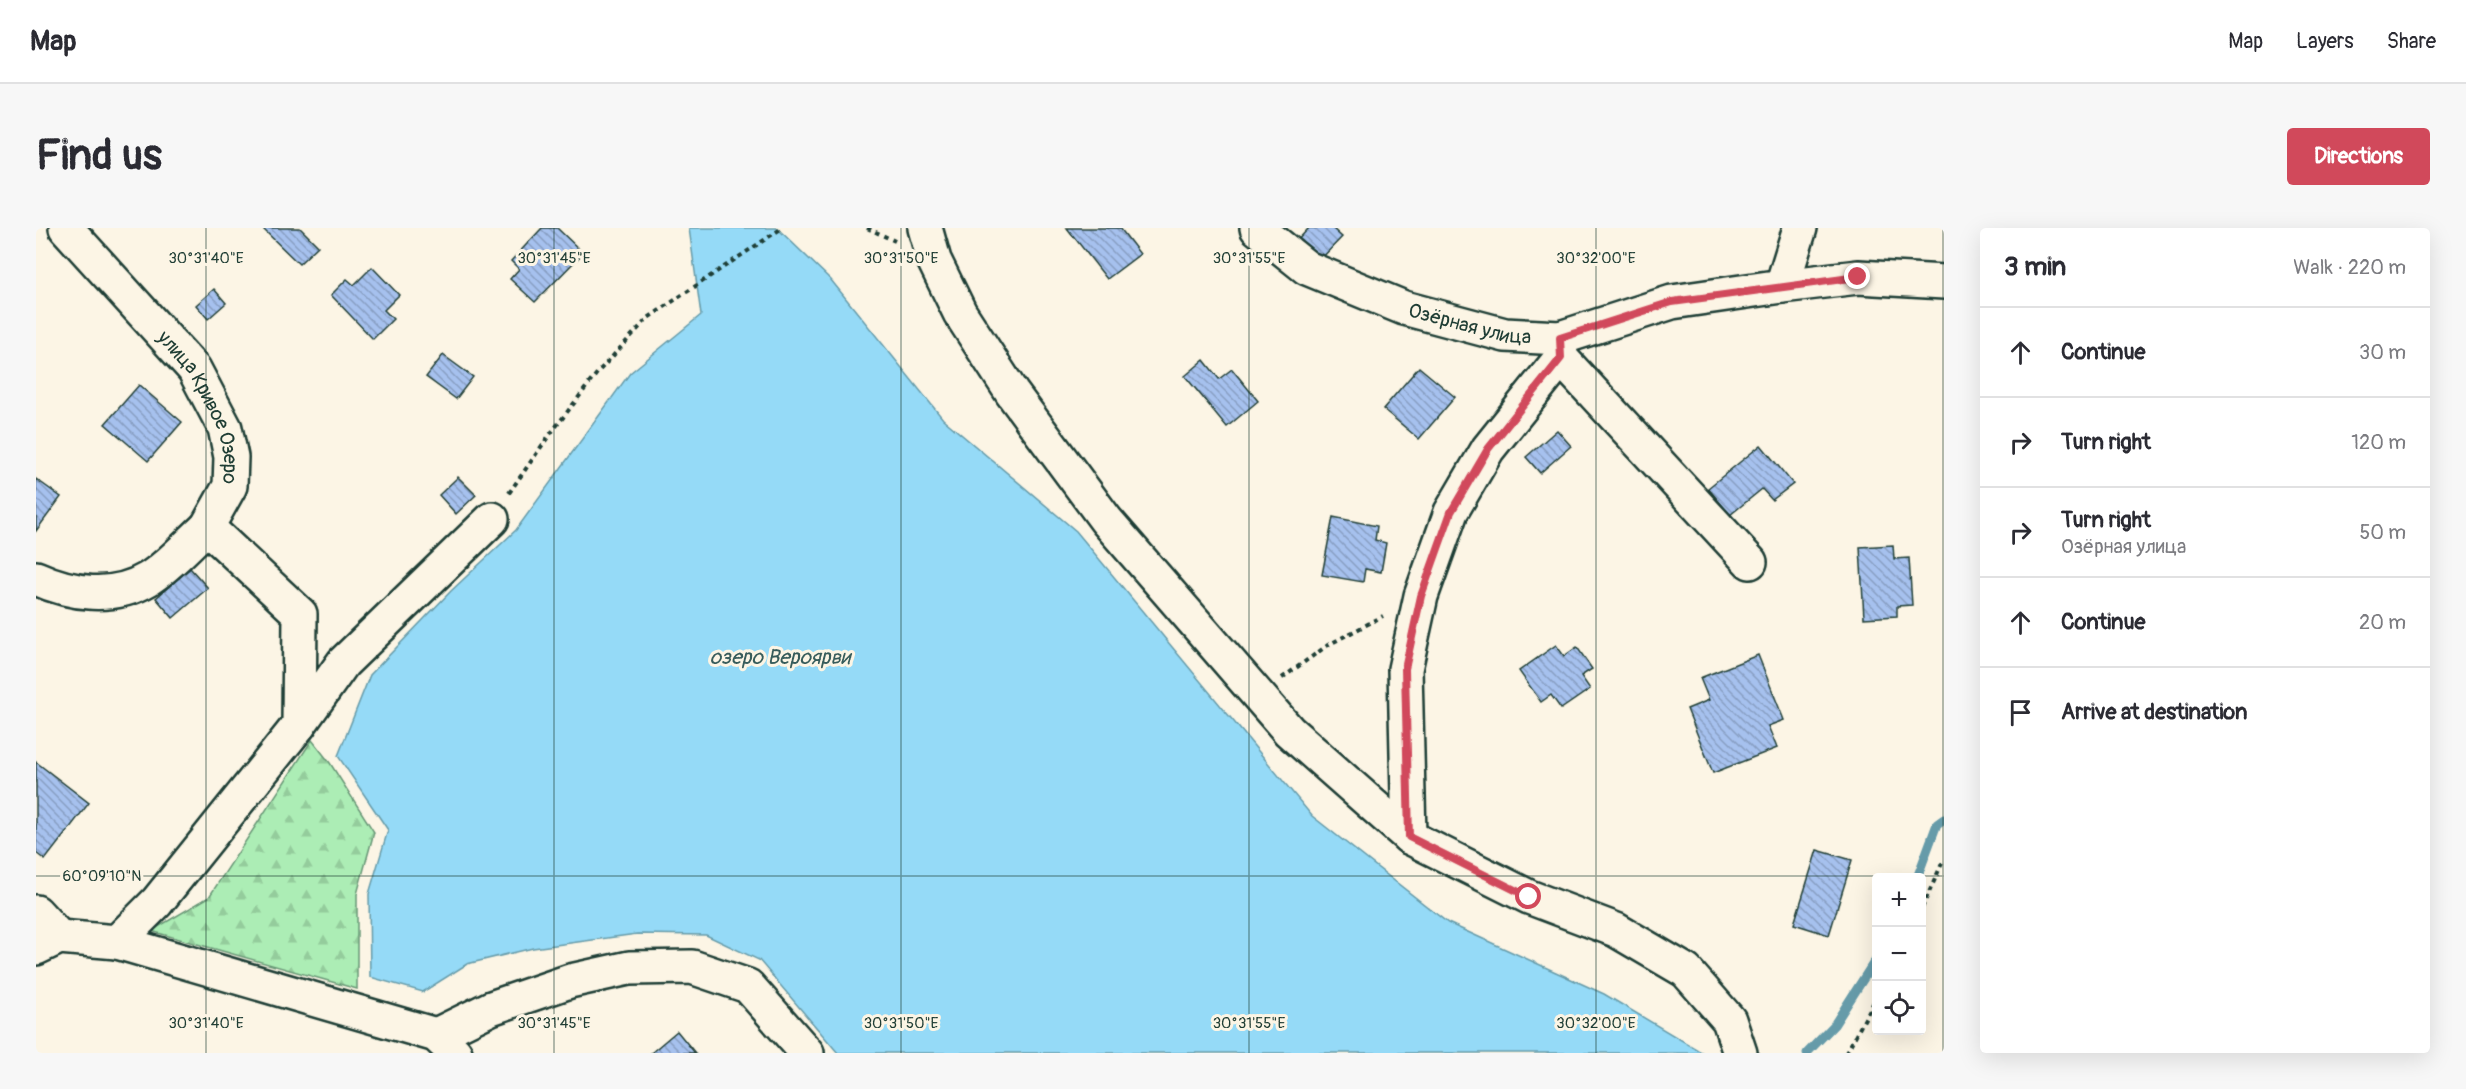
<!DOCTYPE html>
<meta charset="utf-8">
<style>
:root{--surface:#fff;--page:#f7f7f7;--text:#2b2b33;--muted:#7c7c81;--line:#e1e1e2;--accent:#d1495b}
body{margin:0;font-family:Pangolin,sans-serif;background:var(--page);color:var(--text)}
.controls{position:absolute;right:18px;bottom:18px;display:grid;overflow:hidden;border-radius:6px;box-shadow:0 6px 24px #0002}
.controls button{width:54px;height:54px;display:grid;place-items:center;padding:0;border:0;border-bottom:2px solid var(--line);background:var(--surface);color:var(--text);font:30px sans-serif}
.stop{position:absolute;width:18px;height:18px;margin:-14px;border:4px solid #d1495b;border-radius:50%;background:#fff}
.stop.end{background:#d1495b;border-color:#fff;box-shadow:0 2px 6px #0008}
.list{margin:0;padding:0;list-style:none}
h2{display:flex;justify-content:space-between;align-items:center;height:78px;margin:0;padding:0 24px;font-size:26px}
h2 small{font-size:20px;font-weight:400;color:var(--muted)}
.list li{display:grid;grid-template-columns:39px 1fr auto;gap:18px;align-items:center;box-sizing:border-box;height:90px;padding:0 24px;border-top:2px solid var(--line)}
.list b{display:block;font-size:22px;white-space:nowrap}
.list p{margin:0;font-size:20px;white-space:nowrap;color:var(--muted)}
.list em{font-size:20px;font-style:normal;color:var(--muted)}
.icon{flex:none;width:33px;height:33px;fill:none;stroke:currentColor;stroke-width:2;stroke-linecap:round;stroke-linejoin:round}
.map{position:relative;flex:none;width:1908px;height:825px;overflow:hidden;border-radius:6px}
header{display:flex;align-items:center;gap:36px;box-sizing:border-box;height:84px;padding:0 30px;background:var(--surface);border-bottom:2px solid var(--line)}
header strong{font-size:28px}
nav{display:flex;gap:33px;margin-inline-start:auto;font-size:21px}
.intro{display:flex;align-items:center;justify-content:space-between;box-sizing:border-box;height:144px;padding:0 36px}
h1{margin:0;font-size:42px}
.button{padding:15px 27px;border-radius:6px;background:var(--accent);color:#fff;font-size:21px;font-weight:700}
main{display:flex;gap:36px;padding:0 36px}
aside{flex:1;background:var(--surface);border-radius:6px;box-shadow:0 6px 24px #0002}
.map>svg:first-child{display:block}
.forest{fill:url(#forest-firs);stroke:#669574;stroke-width:1.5}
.water{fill:#95daf7;stroke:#669ba9;stroke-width:1.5}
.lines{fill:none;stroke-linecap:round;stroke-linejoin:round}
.stream{stroke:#669ba9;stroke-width:9}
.building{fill:url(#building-back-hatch);stroke:#1f3d34;stroke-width:1.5}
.minor-casing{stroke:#1f3d34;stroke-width:38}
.path{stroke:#1f3d34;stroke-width:4;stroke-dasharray:4.5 4.5;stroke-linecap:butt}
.minor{stroke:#fcf5e5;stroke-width:33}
.route{stroke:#d1495b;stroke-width:8}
.ticks{fill:none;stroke:#1f3d34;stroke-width:1.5;stroke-opacity:0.45}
.labels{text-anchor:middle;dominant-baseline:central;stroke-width:6;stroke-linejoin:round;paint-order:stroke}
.street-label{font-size:20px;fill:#1f3d34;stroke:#fcf5e5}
.water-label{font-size:21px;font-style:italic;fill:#375c5b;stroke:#fcf5e5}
.ticks-label{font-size:15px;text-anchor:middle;fill:#1f3d34;stroke:#fcf5e5;stroke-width:6;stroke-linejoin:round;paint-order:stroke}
</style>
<header>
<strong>Map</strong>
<nav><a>Map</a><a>Layers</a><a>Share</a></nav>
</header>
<div class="intro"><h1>Find us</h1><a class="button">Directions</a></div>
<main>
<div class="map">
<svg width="1908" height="825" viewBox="0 0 1908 825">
<defs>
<pattern id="forest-firs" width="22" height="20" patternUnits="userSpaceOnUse" patternTransform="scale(1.5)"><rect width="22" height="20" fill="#acedb5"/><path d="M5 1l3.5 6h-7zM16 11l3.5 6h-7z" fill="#94cc9c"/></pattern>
<pattern id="building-back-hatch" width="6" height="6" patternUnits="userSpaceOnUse" patternTransform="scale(1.5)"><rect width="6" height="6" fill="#a6c1ee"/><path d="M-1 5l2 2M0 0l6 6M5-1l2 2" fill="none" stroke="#879ec2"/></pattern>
</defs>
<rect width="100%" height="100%" fill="#fcf5e5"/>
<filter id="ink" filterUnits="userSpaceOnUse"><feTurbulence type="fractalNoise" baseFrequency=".0167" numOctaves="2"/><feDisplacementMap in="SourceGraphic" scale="12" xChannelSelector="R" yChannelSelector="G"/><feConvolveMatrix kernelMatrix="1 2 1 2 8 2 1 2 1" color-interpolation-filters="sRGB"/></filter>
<g filter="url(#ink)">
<polygon class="forest" points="276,512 294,535 338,604 321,666 321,761 115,703 173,669"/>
<polygon class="water" points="653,0 741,0 795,52 907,191 1040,303 1276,588 1412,695 1568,766 1667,825 802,825 723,732 670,707 601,706 497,720 431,736 387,764 334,749 333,666 352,602 302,528 334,447 415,363 480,302 594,145 665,87"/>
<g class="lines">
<g class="stream">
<polyline points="1881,650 1901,596 1908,591"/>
<polyline points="1771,825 1798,797 1840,731"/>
</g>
</g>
<g class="building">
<polygon points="226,0 264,0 282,18 263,36"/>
<polygon points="506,0 521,0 547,25 499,74 474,51 483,41 475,33"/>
<polygon points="1031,0 1084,0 1104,26 1071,51"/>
<polygon points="1273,0 1296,0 1306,9 1280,36 1258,16"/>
<polygon points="336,39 363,67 348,82 357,91 337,111 295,67 311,51 318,57"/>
<polygon points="178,61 190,75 172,91 160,77"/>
<polygon points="407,127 437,149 420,171 390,149"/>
<polygon points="1168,132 1183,151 1196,141 1222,173 1191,199 1149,148"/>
<polygon points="1383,139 1419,169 1383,211 1347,181"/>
<polygon points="103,157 146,194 112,233 69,196"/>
<polygon points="1521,202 1535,218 1504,245 1490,229"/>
<polygon points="1725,217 1757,256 1736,272 1726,261 1694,287 1672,260"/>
<polygon points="422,249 440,267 420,286 403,267"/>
<polygon points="0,251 25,269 0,303"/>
<polygon points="1297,289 1341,298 1339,312 1350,315 1345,344 1329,341 1327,354 1286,347"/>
<polygon points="1857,317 1858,331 1873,330 1876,377 1861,378 1861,388 1828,390 1824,319"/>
<polygon points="154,340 172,360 137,390 120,370"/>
<polygon points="1520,417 1528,428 1541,419 1556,441 1545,448 1554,461 1525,481 1515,467 1505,474 1483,443"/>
<polygon points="1722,427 1748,492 1732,498 1741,520 1677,545 1651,481 1673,472 1664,450"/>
<polygon points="0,534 53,575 9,632 0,625"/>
<polygon points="1781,622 1816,632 1793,707 1758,696"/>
<polygon points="641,803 659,825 615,825"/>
</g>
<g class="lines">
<g class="minor-casing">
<g id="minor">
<path id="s1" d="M30 0 158 141 189 200 195 229 194 258 171 299 264 386 263 497"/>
<polyline points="889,0 898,32 924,85 976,165 1070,292 1253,503 1373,609 1493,669 1580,702 1650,743 1693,792 1704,825"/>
<path id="s2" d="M1221 0 1271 40 1368 80 1469 107 1524 110 1636 74 1746 58 1764 0"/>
<polyline points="1746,58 1822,49 1908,54"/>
<polyline points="1524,110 1525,130 1714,334"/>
<path d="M0 350C35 366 77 372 112 351 132 339 154 314 171 299"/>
<polyline points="1373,609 1369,441 1385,368 1415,284 1452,221 1525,130"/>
<polyline points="0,684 23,709"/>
<polyline points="81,714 400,807 419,825"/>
<polyline points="0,720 23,709 81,714 121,674 263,497 307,435 456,291"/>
<polyline points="400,807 455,780 534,753 593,740 656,739 712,758 771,825"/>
</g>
</g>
<g class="path">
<polyline points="831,0 859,13"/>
<polyline points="473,265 512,209 562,144 612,90 746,0"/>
<polyline points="1246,450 1292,417 1347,388"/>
<polyline points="1886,680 1908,631"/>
<polyline points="1810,825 1840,770"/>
</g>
<use href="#minor" class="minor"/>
</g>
</g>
<g class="lines" filter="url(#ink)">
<polyline class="route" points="1493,669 1373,609 1369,441 1385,368 1415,284 1452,221 1525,130 1524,110 1636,74 1822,49"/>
</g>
<path class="ticks" d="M170 0V825M518 0V825M865 0V825M1213 0V825M1560 0V825M1907 0V825M0 648H1908"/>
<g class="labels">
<g class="street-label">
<text stroke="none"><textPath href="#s2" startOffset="237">Озёрная улица</textPath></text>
<text stroke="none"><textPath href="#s1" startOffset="228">улица Кривое Озеро</textPath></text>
</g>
<g class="water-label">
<text x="744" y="429">озеро Вероярви</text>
</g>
</g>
<g class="ticks-label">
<text x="170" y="35">30°31'40"E</text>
<text x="518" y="35">30°31'45"E</text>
<text x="865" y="35">30°31'50"E</text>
<text x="1213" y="35">30°31'55"E</text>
<text x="1560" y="35">30°32'00"E</text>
<text x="66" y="653">60°09'10"N</text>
<text x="170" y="800">30°31'40"E</text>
<text x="518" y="800">30°31'45"E</text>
<text x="865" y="800">30°31'50"E</text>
<text x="1213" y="800">30°31'55"E</text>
<text x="1560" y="800">30°32'00"E</text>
</g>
</svg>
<div class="controls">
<button>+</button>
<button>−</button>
<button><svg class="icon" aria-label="locate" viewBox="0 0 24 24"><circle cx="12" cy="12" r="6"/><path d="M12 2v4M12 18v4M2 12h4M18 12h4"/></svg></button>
</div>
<div class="stop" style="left:1493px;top:669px"></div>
<div class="stop end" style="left:1822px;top:49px"></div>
</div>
<aside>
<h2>3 min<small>Walk · 220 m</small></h2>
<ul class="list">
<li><svg class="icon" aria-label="ahead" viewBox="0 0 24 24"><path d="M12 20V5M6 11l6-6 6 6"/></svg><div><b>Continue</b></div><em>30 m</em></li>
<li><svg class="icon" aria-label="right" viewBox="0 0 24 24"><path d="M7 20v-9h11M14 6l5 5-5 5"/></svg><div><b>Turn right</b></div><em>120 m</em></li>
<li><svg class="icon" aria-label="right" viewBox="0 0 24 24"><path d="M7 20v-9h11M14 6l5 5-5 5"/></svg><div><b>Turn right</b><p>Озёрная улица</p></div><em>50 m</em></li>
<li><svg class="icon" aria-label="ahead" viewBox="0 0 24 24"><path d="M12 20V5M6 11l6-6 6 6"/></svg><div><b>Continue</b></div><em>20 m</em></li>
<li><svg class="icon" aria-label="arrive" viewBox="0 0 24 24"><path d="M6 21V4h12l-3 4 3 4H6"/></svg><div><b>Arrive at destination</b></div></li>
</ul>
</aside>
</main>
